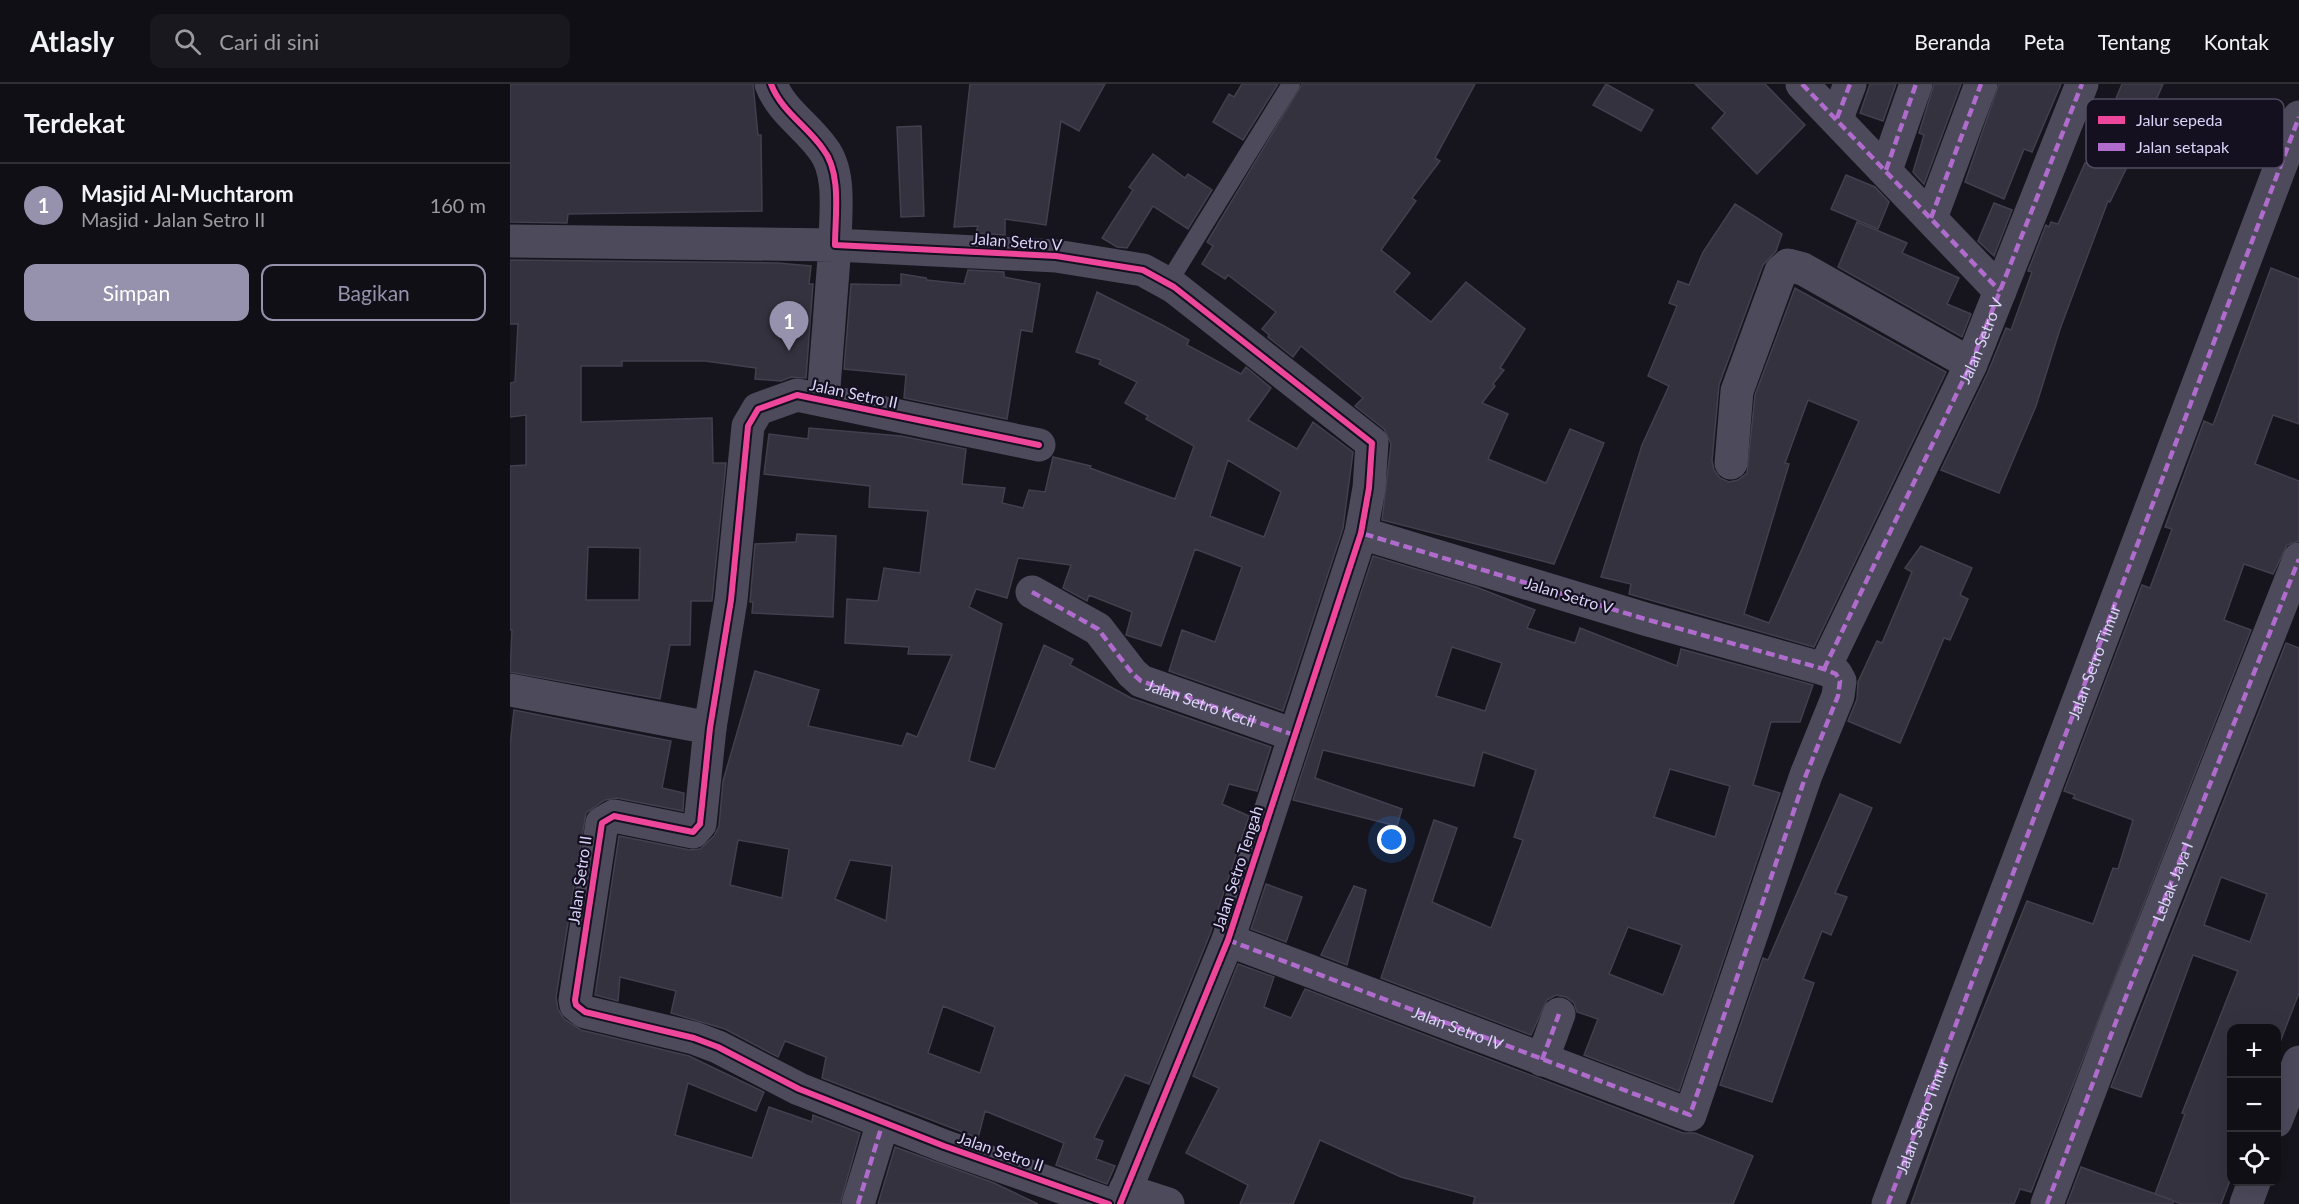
<!DOCTYPE html>
<html lang="id">
<meta charset="utf-8">
<style>
:root{--surface:#100f15;--page:#19181e;--text:#f1f3f6;--muted:#9c9ca0;--line:#302f34;--accent:#9691ac}
body{margin:0;font-family:Lato,sans-serif;background:var(--page);color:var(--text)}
.controls{position:absolute;right:18px;bottom:18px;display:grid;overflow:hidden;border-radius:12px;box-shadow:0 6px 24px #0002}
.controls button{width:54px;height:54px;display:grid;place-items:center;padding:0;border:0;border-bottom:2px solid var(--line);background:var(--surface);color:var(--text);font:30px sans-serif}
.you{position:absolute;left:882px;top:756px;width:21px;height:21px;margin:-15px;border:4px solid #fff;border-radius:50%;background:#1a73e8;box-shadow:0 0 0 9px #1a73e833}
.badge{display:grid;place-items:center;width:39px;height:39px;border-radius:50%;background:var(--accent);color:#fff;font-size:20px;font-weight:700}
.pin{position:absolute;translate:-50% -50px;filter:drop-shadow(0 2px 3px #0008)}
.pin::after{content:'';position:absolute;top:32px;width:21px;height:18px;background:inherit;clip-path:polygon(0 0,100% 0,50% 100%)}
.list{margin:0;padding:0;list-style:none}
h2{display:flex;justify-content:space-between;align-items:center;height:78px;margin:0;padding:0 24px;font-size:26px}
h2 small{font-size:20px;font-weight:400;color:var(--muted)}
.list li{display:grid;grid-template-columns:39px 1fr auto;gap:18px;align-items:center;box-sizing:border-box;height:84px;padding:0 24px;border-top:2px solid var(--line)}
.list b{display:block;font-size:22px;white-space:nowrap}
.list p{margin:0;font-size:20px;white-space:nowrap;color:var(--muted)}
.list em{font-size:20px;font-style:normal;color:var(--muted)}
.actions{display:flex;gap:12px;padding:18px 24px}
.actions a{flex:1;padding:14px 0;border:2px solid var(--accent);border-radius:12px;text-align:center;font-size:21px;color:var(--accent)}
.actions .main{background:var(--accent);color:#fff}
.icon{flex:none;width:33px;height:33px;fill:none;stroke:currentColor;stroke-width:2;stroke-linecap:round;stroke-linejoin:round}
.map{position:relative;flex:none;width:1789px;height:1120px;overflow:hidden}
header{display:flex;align-items:center;gap:36px;box-sizing:border-box;height:84px;padding:0 30px;background:var(--surface);border-bottom:2px solid var(--line)}
header strong{font-size:28px}
nav{display:flex;gap:33px;margin-inline-start:auto;font-size:21px}
.search{width:420px;height:54px;background:var(--page);display:flex;align-items:center;gap:15px;box-sizing:border-box;padding:0 21px;border-radius:12px;color:var(--muted);font-size:22px}
main{display:flex}
aside{flex:1;background:var(--surface)}
.map>svg:first-child{display:block}
.building{fill:#34323e;stroke:#433f4f;stroke-width:1.5;fill-rule:evenodd}
.lines{fill:none;stroke-linecap:round;stroke-linejoin:round}
.lane{stroke:#4c4a5b;stroke-width:18}
.street{stroke:#4c4a5b;stroke-width:33}
.quiet{stroke:#b06ccc;stroke-width:4.5;stroke-dasharray:9 4.5;stroke-linecap:butt}
.cycleway-casing{stroke:#141020;stroke-width:10}
.cycleway{stroke:#ed469a;stroke-width:6}
.labels{text-anchor:middle;dominant-baseline:central;stroke-width:4.5;stroke-linejoin:round;paint-order:stroke}
.street-label{font-size:16px;fill:#dbd4fa;stroke:#141020}
.key{fill:#141020;stroke:#504b61;stroke-width:1.5}
.key-label{font-size:16px;fill:#dbd4fa}
</style>
<header>
<strong>Atlasly</strong>
<div class="search"><svg class="icon" aria-label="search" viewBox="0 0 24 24"><circle cx="10" cy="10" r="6"/><path d="M15 15l6 6"/></svg>Cari di sini</div>
<nav><a>Beranda</a><a>Peta</a><a>Tentang</a><a>Kontak</a></nav>
</header>
<main>
<aside>
<h2>Terdekat<small></small></h2>
<ul class="list">
<li><span class="badge">1</span><div><b>Masjid Al-Muchtarom</b><p>Masjid · Jalan Setro II</p></div><em>160 m</em></li>
</ul>
<div class="actions"><a class="main">Simpan</a><a>Bagikan</a></div>
</aside>
<div class="map">
<svg width="1789" height="1120" viewBox="0 0 1789 1120">
<rect width="100%" height="100%" fill="#16141c"/>
<g class="building">
<polygon points="0,0 243,0 248,51 251,51 252,127 58,130 57,139 0,138"/>
<polygon points="460,0 595,0 569,47 551,37 536,141 495,135 495,151 466,149 468,142 444,143"/>
<polygon points="732,0 768,0 733,56 703,38 719,10 724,13"/>
<polygon points="792,0 965,0 925,74 930,77 902,114 906,117 871,166 900,189 884,208 921,238 956,198 1015,245 990,284 994,286 983,300 985,302 972,319 998,330 978,375 1036,399 1060,345 1094,359 1044,480 872,436 881,360 874,345 845,322 853,314 791,262 783,273 758,253 759,251 752,245 766,228 718,191 715,195 692,180 703,162 697,158"/>
<polygon points="1096,0 1143,26 1131,47 1083,21"/>
<polygon points="1185,0 1255,0 1295,41 1247,90 1202,44 1215,29"/>
<polygon points="1360,0 1386,0 1373,37 1350,29"/>
<polygon points="1424,0 1451,0 1414,100 1403,88 1414,51 1409,49"/>
<polygon points="1489,0 1551,0 1522,68 1514,65 1494,115 1455,98"/>
<polygon points="1612,0 1653,0 1617,83 1600,118 1598,117 1550,245 1526,322 1489,409 1431,386 1478,288 1496,244 1501,246 1522,188 1518,187 1536,141 1539,143 1541,138 1548,140 1575,79 1579,80"/>
<polygon points="411,42 414,132 391,133 387,43"/>
<polygon points="643,70 675,94 678,90 702,106 678,145 643,122 617,164 607,163 592,154 623,106 619,103"/>
<polygon points="1336,91 1365,103 1379,118 1368,145 1321,125"/>
<polygon points="1484,119 1502,126 1484,172 1468,157"/>
<path d="M1225 120 1272 150 1266 167 1253 181 1209 301 1202 377 1204 386 1210 394 1219 398 1228 396 1237 389 1245 311 1285 204 1436 288 1304 563 1119 510 1121 500 1091 493 1132 361 1159 302 1138 292 1167 222 1159 219 1168 197 1179 201 1193 168ZM1298 316 1349 337 1259 539 1234 530 1279 380 1275 379Z"/>
<polygon points="1347,138 1397,159 1392,169 1449,194 1437,220 1461,230 1452,253 1328,183"/>
<path d="M0 176 268 179 301 182 299 200H303L296 294 281 293 271 297 245 295 246 284 195 277H112V282H71V338L202 334 203 379H216L202 517H181L180 561H160L150 615 0 588 2 546H0V382L16 381V331L0 333V299L5 298 8 240H0ZM78 463 130 464 129 516H76Z"/>
<polygon points="1761,184 1789,195 1789,340 1763,331 1745,380 1789,397 1789,457 1777,461 1763,490 1734,480 1714,536 1741,546 1521,1108 1510,1105 1504,1120 1401,1120 1448,988 1517,817 1583,840 1603,784 1608,785 1623,736 1563,714 1565,711 1554,707 1632,501 1640,504 1662,445 1655,443 1694,337 1703,341"/>
<polygon points="458,186 494,188 494,193 530,200 522,248 511,246 497,335 394,314 396,291 334,285 341,200 391,201 391,190 416,194 417,196 454,200"/>
<path d="M587 208 654 242 679 256 677 261 731 290 736 283 761 304 738 336 787 365 803 338 843 368 833 444 773 627 659 587 672 546 705 558 732 483 685 465 651 562 616 551 622 528 579 511 577 517 553 504 561 481 508 474 497 514 466 505 459 523 492 540 459 677 485 685 534 561 563 575 560 581 621 614 761 663 747 707 719 700 712 720 739 732 700 850 639 1000 615 991 584 1054 593 1057 586 1075 605 1082 597 1100 546 1081 554 1059 475 1027 468 1054 312 994 316 973 275 957 268 973 215 945 161 929 166 907 110 893 108 917 85 911 109 752 180 766 190 765 204 752 209 742 213 697 245 587 309 606 298 642 392 662 397 649 407 653 442 571 398 570 399 563 335 559 337 515 368 517 374 484 410 489 418 427 359 423 360 402 254 390 259 350 298 355 299 344 391 352 456 365 452 400 495 404 492 419 513 424 519 406 535 408 543 373 581 382 580 384 665 415 684 362 636 335 638 332 615 319 627 298 589 280 591 276 566 268ZM718 376 771 408 754 453 700 432ZM228 756 279 765 272 814 220 801ZM340 776 382 782 376 837 325 815ZM433 922 485 943 470 989 418 969Z"/>
<polygon points="287,450 326,452 323,533 242,529 243,518 240,518 245,460 286,458"/>
<polygon points="1411,462 1462,484 1450,511 1458,515 1440,556 1434,554 1390,659 1338,637 1347,615 1348,598 1367,557 1372,559 1402,488 1395,484"/>
<path d="M863 472 966 503 1025 526 1017 544 1065 559 1070 544 1167 582 1171 565 1303 601 1290 638H1261L1243 701 1270 709 1169 1007 1074 971 1088 935 1067 928 1064 919 1056 913 1046 911 1037 916 1021 951 871 894 924 736 947 744 922 818 981 844 1013 756 1004 753 1026 686 973 668 964 702 813 666 805 694 892 725 887 742 783 716ZM942 563 992 579 975 627 926 612ZM1160 685 1220 702 1205 753 1144 733ZM1118 843 1172 861 1153 911 1099 890Z"/>
<path d="M1776 559 1789 564V909L1767 966V945H1722V1091L1711 1120H1672L1663 1117V1120H1557L1571 1083 1662 1116 1645 1110 1675 1030 1672 1029 1728 887 1683 871 1631 1013 1601 1003ZM1711 793 1757 810 1740 858 1694 841Z"/>
<polygon points="4,626 161,657 152,704 174,709 173,727 107,714 95,716 76,729 46,913 48,925 54,935 71,946 179,972 254,1008 246,1027 178,999 165,1051 242,1074 259,1023 302,1038 303,1031 350,1049 330,1120 0,1120 0,661"/>
<polygon points="1330,710 1362,724 1325,809 1337,813 1321,851 1312,847 1293,895 1304,899 1262,1018 1210,1001 1253,874 1258,876"/>
<polygon points="756,800 792,813 776,858 741,845"/>
<polygon points="844,802 856,806 837,881 811,871"/>
<polygon points="728,880 764,893 754,923 781,934 795,905 1173,1049 1185,1049 1243,1072 1223,1120 963,1120 965,1113 891,1093 810,1056 783,1120 730,1120 738,1101 676,1069 709,1004 683,992"/>
<polygon points="385,1063 484,1099 528,1120 368,1120"/>
</g>
<g class="lines">
<polyline class="lane" points="658,199 781,0"/>
<g class="street">
<path d="M261 0C271 27 297 42 313 65 332 89 325 132 325 161L546 172 633 186 664 203 862 359 859 404 851 449 718 856 610 1120"/>
<polyline points="1292,0 1490,207"/>
<polyline points="1327,34 1340,0"/>
<polyline points="1376,86 1406,0"/>
<polyline points="1421,134 1471,0"/>
<polyline points="0,157 325,161 313,316"/>
<polyline points="529,361 287,311 248,325 238,342 221,516 200,644 190,740 183,748 104,732 92,739 65,916 66,921 75,928 184,954 208,963 289,1005 434,1062 599,1120"/>
<polyline points="1221,379 1227,307 1271,187 1278,181 1293,185 1461,280"/>
<path id="s1" d="M522 508 588 545 622 589 631 597 784 651"/>
<polyline points="1314,585 1461,280 1572,0"/>
<polyline points="0,606 200,644"/>
<path id="s2" d="M718 856 1180 1031 1296 691 1328 612 1330 597 1326 590 1314 585 1135 535 851 449"/>
<polyline points="1032,976 1049,930"/>
<polyline points="1766,1037 1789,978"/>
<polyline points="615,1106 658,1120"/>
<polyline points="348,1120 373,1038"/>
<path id="s3" d="M1378 1120 1789 33"/>
<path id="s4" d="M1537 1120 1607 935 1789 475"/>
<polyline points="1736,1120 1744,1098"/>
</g>
<g class="quiet">
<polyline points="1292,0 1490,207"/>
<polyline points="1327,34 1340,0"/>
<polyline points="1376,86 1406,0"/>
<polyline points="1421,134 1471,0"/>
<polyline points="522,508 588,545 622,589 631,597 784,651"/>
<path id="s5" d="M1314 585 1461 280 1572 0"/>
<polyline points="718,856 1180,1031 1296,691 1328,612 1330,597 1326,590 1314,585 1135,535 851,449"/>
<polyline points="1032,976 1049,930"/>
<polyline points="348,1120 373,1038"/>
<polyline points="1378,1120 1789,33"/>
<polyline points="1537,1120 1607,935 1789,475"/>
</g>
<g class="cycleway-casing">
<g id="cycleway">
<path d="M261 0C271 27 297 42 313 65 332 89 325 132 325 161L546 172 633 186 664 203 862 359 859 404 851 449 718 856 610 1120"/>
<polyline points="529,361 287,311 248,325 238,342 221,516 200,644 190,740 183,748 104,732 92,739 65,916 66,921 75,928 184,954 208,963 289,1005 434,1062 599,1120"/>
</g>
</g>
<use href="#cycleway" class="cycleway"/>
</g>
<g class="labels">
<g class="street-label">
<text transform="translate(507 157) rotate(4)">Jalan Setro V</text>
<text stroke="none"><textPath href="#s5" startOffset="364">Jalan Setro V</textPath></text>
<text transform="translate(344 309) rotate(12)">Jalan Setro II</text>
<text transform="translate(1059 511) rotate(17)">Jalan Setro V</text>
<text stroke="none"><textPath href="#s3" startOffset="580">Jalan Setro Timur</textPath></text>
<text stroke="none"><textPath href="#s1" startOffset="207">Jalan Setro Kecil</textPath></text>
<text transform="translate(727 784) rotate(-72)">Jalan Setro Tengah</text>
<text transform="translate(69 796) rotate(-82)">Jalan Setro II</text>
<text stroke="none"><textPath href="#s4" startOffset="346">Lebak Jaya I</textPath></text>
<text stroke="none"><textPath href="#s2" startOffset="246">Jalan Setro IV</textPath></text>
<text stroke="none"><textPath href="#s3" startOffset="94">Jalan Setro Timur</textPath></text>
<text transform="translate(491 1067) rotate(19)">Jalan Setro II</text>
</g>
</g>
<rect x="1576" y="15" width="198" height="69" rx="9" class="key"/>
<rect x="1588" y="32" width="27" height="8" fill="#ed469a"/>
<rect x="1588" y="59" width="27" height="8" fill="#b06ccc"/>
<g class="key-label">
<text x="1626" y="42">Jalur sepeda</text>
<text x="1626" y="69">Jalan setapak</text>
</g>
</svg>
<div class="controls">
<button>+</button>
<button>−</button>
<button><svg class="icon" aria-label="locate" viewBox="0 0 24 24"><circle cx="12" cy="12" r="6"/><path d="M12 2v4M12 18v4M2 12h4M18 12h4"/></svg></button>
</div>
<div class="you"></div>
<div class="pin badge" style="left:279px;top:267px">1</div>
</div>
</main>
